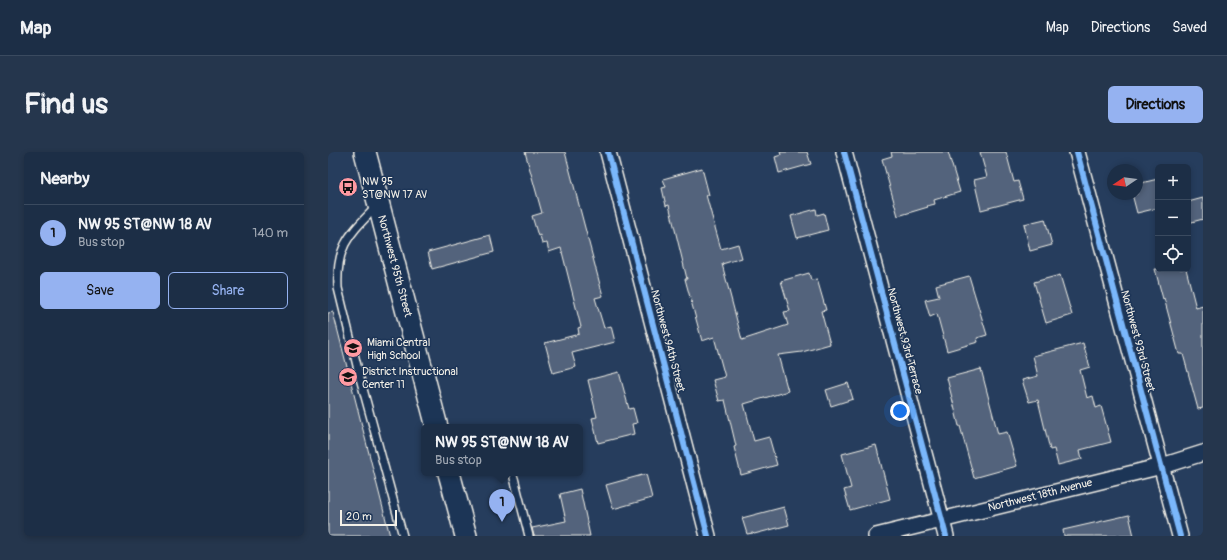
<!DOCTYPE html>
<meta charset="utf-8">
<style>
:root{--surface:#1c2e46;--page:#25364d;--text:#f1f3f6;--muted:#a0a8b3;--line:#3a4a5f;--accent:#95b2f1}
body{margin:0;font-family:Pangolin,sans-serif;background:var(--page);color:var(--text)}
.controls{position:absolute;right:12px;top:12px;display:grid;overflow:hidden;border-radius:6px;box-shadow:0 2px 6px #0003}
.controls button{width:36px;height:36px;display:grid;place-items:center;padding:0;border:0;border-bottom:1px solid var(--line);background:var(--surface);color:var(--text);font:20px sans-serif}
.compass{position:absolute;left:779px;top:12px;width:36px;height:36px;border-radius:50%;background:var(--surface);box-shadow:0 2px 6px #0003;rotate:257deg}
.scale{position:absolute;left:12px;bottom:10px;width:57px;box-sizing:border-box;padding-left:4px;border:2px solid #f4f1e8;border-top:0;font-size:11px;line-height:14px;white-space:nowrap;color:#f4f1e8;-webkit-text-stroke:3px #1d3557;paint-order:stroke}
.you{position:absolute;left:572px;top:259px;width:14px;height:14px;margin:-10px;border:3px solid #fff;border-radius:50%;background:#1a73e8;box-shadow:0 0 0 6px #1a73e833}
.badge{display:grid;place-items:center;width:26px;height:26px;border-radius:50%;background:var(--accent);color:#111;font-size:13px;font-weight:700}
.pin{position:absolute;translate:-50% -33px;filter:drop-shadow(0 1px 2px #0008)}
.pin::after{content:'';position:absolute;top:21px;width:14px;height:12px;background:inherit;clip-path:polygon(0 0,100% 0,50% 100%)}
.popup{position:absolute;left:93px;top:272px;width:162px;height:52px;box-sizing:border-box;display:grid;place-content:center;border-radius:6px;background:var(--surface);filter:drop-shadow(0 1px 3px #0005);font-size:13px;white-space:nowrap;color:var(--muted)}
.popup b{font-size:15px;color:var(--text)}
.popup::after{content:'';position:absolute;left:50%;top:100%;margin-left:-8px;border:8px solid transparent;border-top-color:var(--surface)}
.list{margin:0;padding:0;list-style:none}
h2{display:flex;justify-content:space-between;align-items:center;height:52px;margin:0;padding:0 16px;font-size:17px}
h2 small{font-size:13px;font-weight:400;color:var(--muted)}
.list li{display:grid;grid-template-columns:26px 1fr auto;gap:12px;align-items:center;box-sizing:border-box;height:56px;padding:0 16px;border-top:1px solid var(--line)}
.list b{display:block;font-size:15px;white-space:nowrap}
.list p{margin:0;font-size:13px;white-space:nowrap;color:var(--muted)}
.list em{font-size:13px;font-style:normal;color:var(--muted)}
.actions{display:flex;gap:8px;padding:12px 16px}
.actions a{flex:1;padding:9px 0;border:1px solid var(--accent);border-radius:6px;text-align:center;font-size:14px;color:var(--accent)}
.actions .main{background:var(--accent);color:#111}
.icon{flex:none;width:22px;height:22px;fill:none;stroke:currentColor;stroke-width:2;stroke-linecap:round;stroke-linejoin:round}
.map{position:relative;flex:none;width:875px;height:384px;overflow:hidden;border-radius:6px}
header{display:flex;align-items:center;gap:24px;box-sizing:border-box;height:56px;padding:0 20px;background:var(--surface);border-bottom:1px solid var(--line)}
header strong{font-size:19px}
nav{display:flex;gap:22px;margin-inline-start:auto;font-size:14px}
.intro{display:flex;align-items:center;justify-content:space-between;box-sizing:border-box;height:96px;padding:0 24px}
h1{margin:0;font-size:28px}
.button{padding:10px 18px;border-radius:6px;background:var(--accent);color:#111;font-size:14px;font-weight:700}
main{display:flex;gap:24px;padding:0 24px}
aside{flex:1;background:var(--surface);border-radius:6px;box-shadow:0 2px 6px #0003}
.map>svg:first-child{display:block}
.building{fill:#52647b;stroke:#f4f1e8}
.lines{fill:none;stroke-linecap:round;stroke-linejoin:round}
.lane-casing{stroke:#f4f1e8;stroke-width:10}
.street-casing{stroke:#f4f1e8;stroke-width:18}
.secondary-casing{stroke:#f4f1e8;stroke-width:24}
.lane{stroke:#1d3557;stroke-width:7}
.street{stroke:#1d3557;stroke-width:15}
.secondary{stroke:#1d3557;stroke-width:21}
.cycleway-casing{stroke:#1d3557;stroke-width:8}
.cycleway{stroke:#7ab7fb;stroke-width:6}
.labels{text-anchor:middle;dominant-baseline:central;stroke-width:3;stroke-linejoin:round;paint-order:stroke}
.poi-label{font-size:11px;fill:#f4f1e8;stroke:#1d3557;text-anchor:start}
.street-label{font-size:11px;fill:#f4f1e8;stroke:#1d3557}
</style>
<header>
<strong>Map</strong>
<nav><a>Map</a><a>Directions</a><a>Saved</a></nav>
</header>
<div class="intro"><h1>Find us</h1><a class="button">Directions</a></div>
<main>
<aside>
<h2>Nearby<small></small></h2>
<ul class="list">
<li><span class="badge">1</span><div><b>NW 95 ST@NW 18 AV</b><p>Bus stop</p></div><em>140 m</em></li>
</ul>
<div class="actions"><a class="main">Save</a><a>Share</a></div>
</aside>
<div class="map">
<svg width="875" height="384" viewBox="0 0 875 384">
<rect width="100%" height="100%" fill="#263d5d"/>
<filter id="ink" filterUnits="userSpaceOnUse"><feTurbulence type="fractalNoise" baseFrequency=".025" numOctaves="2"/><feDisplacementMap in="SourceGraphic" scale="8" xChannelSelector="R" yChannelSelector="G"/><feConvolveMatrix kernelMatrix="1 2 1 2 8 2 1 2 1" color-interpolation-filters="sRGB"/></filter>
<g filter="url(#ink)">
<g class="building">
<polygon points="197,0 237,0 275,144 267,146 276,176 283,174 287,190 244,201 248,215 225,221 217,191 251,182 250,176 253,175 233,96 221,100 219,91 214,92 212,83 210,84 204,64 214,61"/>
<polygon points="452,0 479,0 483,12 451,21 447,5 453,3"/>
<polygon points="563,0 620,0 632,40 606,48 607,52 599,54 600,55 570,64 554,7 564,4"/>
<polygon points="652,0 678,0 686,30 690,29 695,47 653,58 646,28 659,25"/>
<polygon points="374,16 381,43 378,43 393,97 410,92 414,106 394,112 414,188 460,173 456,160 462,159 453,129 481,121 483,128 489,127 498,158 493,159 502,192 474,200 450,203 460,239 416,252 426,289 441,285 449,313 413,323 406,295 408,294 397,248 391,249 385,228 397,225 386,185 374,189 357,127 359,127 341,53 338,54 334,36 338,35 335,27"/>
<polygon points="830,27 830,56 809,61 804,42 809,42 809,32"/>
<polygon points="875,46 875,67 860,71 860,50"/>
<polygon points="488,57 489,63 496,61 500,78 469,86 463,64"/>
<polygon points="717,67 724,93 702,99 696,72"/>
<polygon points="162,83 166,100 104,117 100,100"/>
<polygon points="827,117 858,117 868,156 875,154 875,256 870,257 855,202 851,202 836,146 835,147"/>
<polygon points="732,123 744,163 718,171 706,130"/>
<polygon points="641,124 659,183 649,186 650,190 619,199 609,162 602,165 597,148 611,145 608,133"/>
<polygon points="5,160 62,384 0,384 0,161"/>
<polygon points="755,191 762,215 752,218 759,246 765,244 768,256 773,254 783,290 752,298 754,307 730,313 726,297 722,298 710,248 701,250 694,228 710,224 705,204"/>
<polygon points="653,217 670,282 679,280 689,314 646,326 632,274 631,274 619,226"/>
<polygon points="291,220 301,257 305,256 309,271 304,272 306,282 270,291 264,266 269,265 260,228"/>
<polygon points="520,231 525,247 503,254 498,238"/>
<polygon points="548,293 562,347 522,358 516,338 523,336 514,302"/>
<polygon points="318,322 324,346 285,357 278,333"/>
<polygon points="252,337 262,384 206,384 204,376 238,369 232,342"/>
<polygon points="456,355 461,373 426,382 425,381 419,382 414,366"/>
<polygon points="801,363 806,384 736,384 735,378"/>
</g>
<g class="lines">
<g class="lane-casing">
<g id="lane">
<path d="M49 54C21 83 8 93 10 136L32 226 75 384"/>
<polyline points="186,326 201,384"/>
</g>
</g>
<g class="street-casing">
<g id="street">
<polyline points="280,0 380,384"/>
<polyline points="516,0 618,384"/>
<polyline points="749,0 852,384"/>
<polyline points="548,384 834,314 875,301"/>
</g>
</g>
<g class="secondary-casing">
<g id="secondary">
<polyline points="37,0 109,275"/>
<polyline points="121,321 138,384"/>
</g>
</g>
<use href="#lane" class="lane"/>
<use href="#street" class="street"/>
<use href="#secondary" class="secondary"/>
<g class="cycleway-casing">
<g id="cycleway">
<polyline points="280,0 380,384"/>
<polyline points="516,0 618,384"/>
<polyline points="749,0 852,384"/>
</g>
</g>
<use href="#cycleway" class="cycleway"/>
</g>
</g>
<defs>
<g id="bus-disc" transform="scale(1)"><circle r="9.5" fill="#ff9aa2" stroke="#1d3557"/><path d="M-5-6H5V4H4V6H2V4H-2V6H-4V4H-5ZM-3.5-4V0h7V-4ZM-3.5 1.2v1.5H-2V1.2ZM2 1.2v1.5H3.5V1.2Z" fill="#111"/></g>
<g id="school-disc" transform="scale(1)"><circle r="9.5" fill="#ff9aa2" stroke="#1d3557"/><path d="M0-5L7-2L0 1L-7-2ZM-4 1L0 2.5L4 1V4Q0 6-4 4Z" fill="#111"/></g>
</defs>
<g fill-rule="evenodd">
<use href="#bus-disc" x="20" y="35"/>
<use href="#school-disc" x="25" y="196"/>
<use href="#school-disc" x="20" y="225"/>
</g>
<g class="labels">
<g class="poi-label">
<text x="34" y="29">NW 95<tspan x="34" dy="13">ST@NW 17 AV</tspan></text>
<text x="39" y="190">Miami Central<tspan x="39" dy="13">High School</tspan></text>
<text x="34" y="219">District Instructional<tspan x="34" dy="13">Center 11</tspan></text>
</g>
<g class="street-label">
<text transform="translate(67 114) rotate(75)">Northwest 95th Street</text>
<text transform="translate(340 189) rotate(75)">Northwest 94th Street</text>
<text transform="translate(577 189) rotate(75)">Northwest 93rd Terrace</text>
<text transform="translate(810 189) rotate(75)">Northwest 93rd Street</text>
<text transform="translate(712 343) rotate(-14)">Northwest 18th Avenue</text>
</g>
</g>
</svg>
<div class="controls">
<button>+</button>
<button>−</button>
<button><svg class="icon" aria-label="locate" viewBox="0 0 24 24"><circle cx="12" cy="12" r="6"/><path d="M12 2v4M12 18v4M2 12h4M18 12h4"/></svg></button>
</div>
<svg class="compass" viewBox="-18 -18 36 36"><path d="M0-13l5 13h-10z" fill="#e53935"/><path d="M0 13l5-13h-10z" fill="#a0a8b3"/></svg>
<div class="scale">20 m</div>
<div class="you"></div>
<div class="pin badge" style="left:174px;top:370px">1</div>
<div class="popup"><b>NW 95 ST@NW 18 AV</b>Bus stop</div>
</div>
</main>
